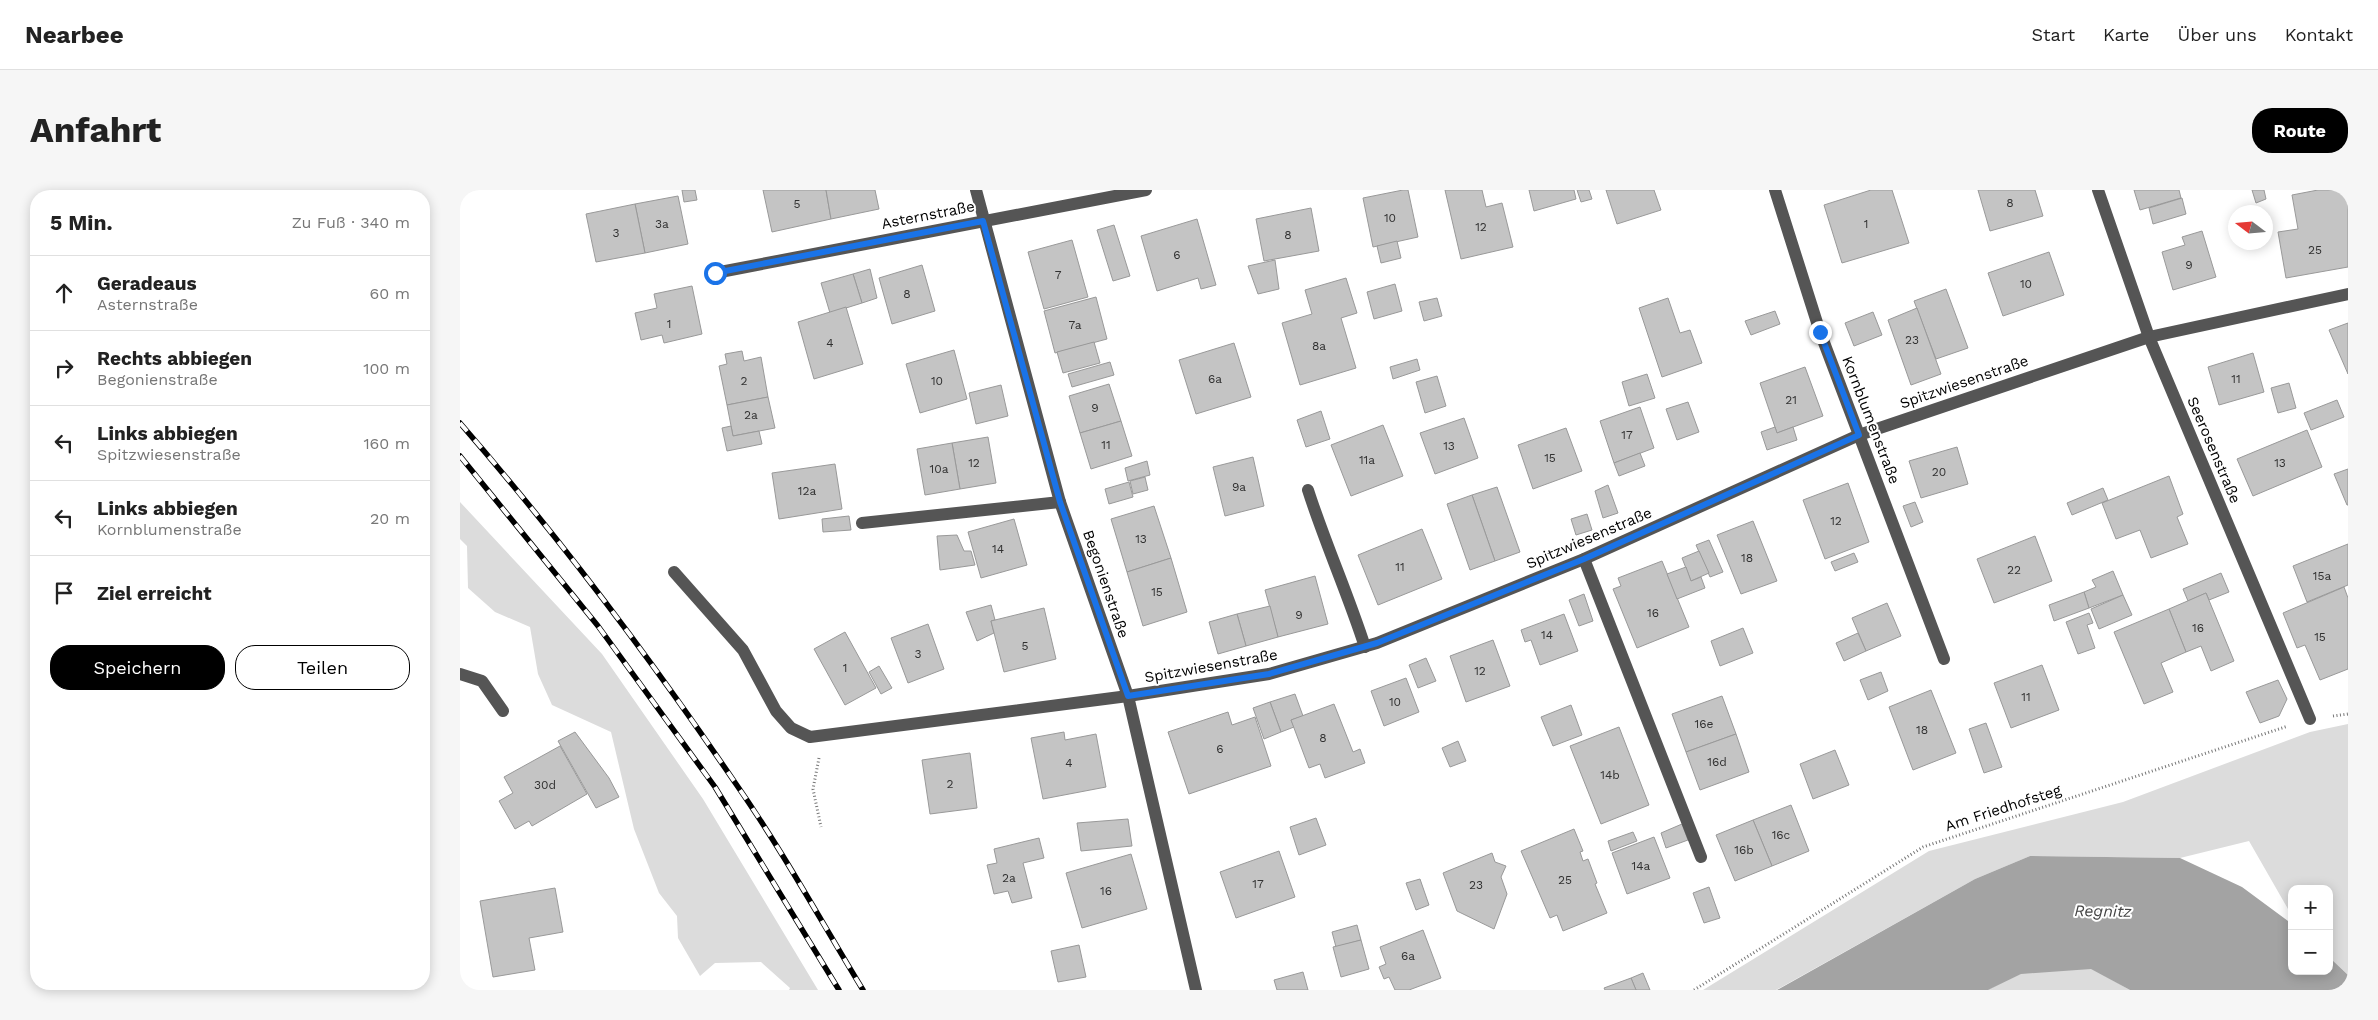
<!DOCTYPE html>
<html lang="de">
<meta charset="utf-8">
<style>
:root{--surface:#fff;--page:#f6f6f6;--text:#222;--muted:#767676;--line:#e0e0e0;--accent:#000}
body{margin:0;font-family:"Work Sans",sans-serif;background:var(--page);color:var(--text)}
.controls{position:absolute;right:15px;bottom:15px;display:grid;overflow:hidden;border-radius:10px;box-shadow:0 2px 12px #0003}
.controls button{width:45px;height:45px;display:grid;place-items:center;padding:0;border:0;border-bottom:1px solid var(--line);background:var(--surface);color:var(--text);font:25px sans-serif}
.compass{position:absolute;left:1768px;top:15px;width:45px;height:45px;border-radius:50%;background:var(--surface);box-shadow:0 2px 12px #0003;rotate:286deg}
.stop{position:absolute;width:15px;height:15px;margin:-11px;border:4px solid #1a73e8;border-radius:50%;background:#fff}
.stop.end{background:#1a73e8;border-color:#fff;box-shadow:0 1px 5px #0008}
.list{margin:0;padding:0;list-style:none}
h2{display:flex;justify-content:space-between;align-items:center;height:65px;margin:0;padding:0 20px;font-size:21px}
h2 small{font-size:16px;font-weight:400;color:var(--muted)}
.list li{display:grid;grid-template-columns:32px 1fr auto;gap:15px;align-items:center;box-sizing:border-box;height:75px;padding:0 20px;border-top:1px solid var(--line)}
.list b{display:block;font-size:19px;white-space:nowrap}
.list p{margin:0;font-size:16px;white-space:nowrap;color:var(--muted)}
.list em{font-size:16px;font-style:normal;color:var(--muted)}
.actions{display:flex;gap:10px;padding:15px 20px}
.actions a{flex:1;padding:11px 0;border:1px solid var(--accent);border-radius:20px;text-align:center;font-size:18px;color:var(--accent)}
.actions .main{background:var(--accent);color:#fff}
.icon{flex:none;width:28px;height:28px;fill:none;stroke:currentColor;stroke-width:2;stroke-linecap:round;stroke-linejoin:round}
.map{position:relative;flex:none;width:1888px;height:800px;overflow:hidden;border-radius:20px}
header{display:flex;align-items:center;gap:30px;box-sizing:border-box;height:70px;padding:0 25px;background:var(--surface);border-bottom:1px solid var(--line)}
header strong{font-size:24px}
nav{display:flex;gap:28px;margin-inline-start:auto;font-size:18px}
.intro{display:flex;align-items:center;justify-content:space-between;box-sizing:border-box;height:120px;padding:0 30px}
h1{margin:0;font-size:35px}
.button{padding:12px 22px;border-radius:20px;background:var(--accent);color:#fff;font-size:18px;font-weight:700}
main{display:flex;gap:30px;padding:0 30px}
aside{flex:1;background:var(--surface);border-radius:20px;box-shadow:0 2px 12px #0003}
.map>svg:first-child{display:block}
.green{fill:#dcdcdc}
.water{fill:#a3a3a3}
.building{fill:#c4c4c4;stroke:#999}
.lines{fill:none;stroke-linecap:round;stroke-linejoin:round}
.path{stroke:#777;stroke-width:3;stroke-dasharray:1 2.5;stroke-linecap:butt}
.minor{stroke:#555;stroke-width:12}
.rail-casing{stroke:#000;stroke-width:5.5}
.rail{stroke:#fff;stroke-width:4;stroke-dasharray:11;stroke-linecap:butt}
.route{stroke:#1a73e8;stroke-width:6}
.labels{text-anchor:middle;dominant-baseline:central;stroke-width:4;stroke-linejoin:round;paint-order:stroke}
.number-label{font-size:12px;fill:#313131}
.street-label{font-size:15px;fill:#000;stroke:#fff}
.water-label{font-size:16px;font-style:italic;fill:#444;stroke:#fff}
</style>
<header>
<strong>Nearbee</strong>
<nav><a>Start</a><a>Karte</a><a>Über uns</a><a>Kontakt</a></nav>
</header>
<div class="intro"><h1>Anfahrt</h1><a class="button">Route</a></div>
<main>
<aside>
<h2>5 Min.<small>Zu Fuß · 340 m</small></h2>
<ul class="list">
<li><svg class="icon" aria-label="ahead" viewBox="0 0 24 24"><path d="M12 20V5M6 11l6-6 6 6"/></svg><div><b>Geradeaus</b><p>Asternstraße</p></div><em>60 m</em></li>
<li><svg class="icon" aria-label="right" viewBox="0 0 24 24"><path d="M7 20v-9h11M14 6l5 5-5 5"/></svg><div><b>Rechts abbiegen</b><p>Begonienstraße</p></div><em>100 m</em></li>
<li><svg class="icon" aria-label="left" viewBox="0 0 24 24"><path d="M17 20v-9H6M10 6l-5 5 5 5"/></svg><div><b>Links abbiegen</b><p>Spitzwiesenstraße</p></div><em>160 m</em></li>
<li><svg class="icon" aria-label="left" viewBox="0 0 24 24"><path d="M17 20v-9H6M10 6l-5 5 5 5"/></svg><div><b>Links abbiegen</b><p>Kornblumenstraße</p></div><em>20 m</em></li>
<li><svg class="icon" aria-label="arrive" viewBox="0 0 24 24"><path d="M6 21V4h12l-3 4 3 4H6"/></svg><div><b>Ziel erreicht</b></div></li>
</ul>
<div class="actions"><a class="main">Speichern</a><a>Teilen</a></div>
</aside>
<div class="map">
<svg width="1888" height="800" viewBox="0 0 1888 800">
<rect width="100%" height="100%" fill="#fff"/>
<g class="green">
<polygon points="0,312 142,464 243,609 358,800 329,800 330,798 301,772 255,773 240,786 218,748 217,726 199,703 174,639 151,542 92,515 78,484 70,437 35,422 8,398 7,356 0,349"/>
<polygon points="1888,534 1888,785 1869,767 1869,699 1832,699 1832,726 1789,651 1720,668 1570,666 1515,689 1316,800 1243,800 1469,661 1663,612 1850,542"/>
<polygon points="1631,778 1670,800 1527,800 1562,783"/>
</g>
<polygon class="water" points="1570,666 1720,668 1782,697 1832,734 1832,781 1869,781 1869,767 1888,785 1888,800 1670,800 1631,779 1561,784 1528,800 1317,800 1515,689"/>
<g class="building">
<polygon points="222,0 235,0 237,10 224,12"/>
<polygon points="303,0 366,0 371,29 312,42"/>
<polygon points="366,0 415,0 419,19 371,29"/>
<polygon points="943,0 948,0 958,47 913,57 903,8"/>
<polygon points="985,0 1022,0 1026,17 1042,13 1053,57 1001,69"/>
<polygon points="1069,0 1114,0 1116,9 1074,21"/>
<polygon points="1117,0 1129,0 1132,9 1121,12"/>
<polygon points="1146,0 1194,0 1201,20 1157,34"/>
<polygon points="1411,0 1432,0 1449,53 1382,73 1364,15"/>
<polygon points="1518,0 1575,0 1583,26 1530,41"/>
<polygon points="1674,0 1719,0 1721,8 1680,20"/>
<polygon points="1792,0 1804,0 1806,9 1796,13"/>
<polygon points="1858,0 1888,0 1888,77 1826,88 1818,42 1838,39 1832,5"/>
<polygon points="218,6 228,54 185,63 175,14"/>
<polygon points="1722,8 1726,24 1693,34 1689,18"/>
<polygon points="175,14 185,63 136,72 126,24"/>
<polygon points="851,18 859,61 804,71 796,29"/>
<polygon points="737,29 756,95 741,99 738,88 697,101 681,46"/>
<polygon points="654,35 670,86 653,91 637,40"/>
<polygon points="1742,41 1756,87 1713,100 1702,62 1725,55 1722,47"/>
<polygon points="612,50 628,107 584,119 568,62"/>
<polygon points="937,51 941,68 921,73 917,56"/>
<polygon points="1589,62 1604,105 1543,126 1528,83"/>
<polygon points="815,70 819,99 798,104 788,76"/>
<polygon points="462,75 475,121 432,134 419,88"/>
<polygon points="410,79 417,108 402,113 393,84"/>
<polygon points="393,84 402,113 370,123 361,93"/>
<polygon points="886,88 897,123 881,128 896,178 840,195 822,133 852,124 845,100"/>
<polygon points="935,94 942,121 914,129 907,102"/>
<polygon points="232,96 242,144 204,153 202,145 181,150 175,123 197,118 194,104"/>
<polygon points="1486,99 1508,158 1476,169 1454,111"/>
<polygon points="636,107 647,149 595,163 584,121"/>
<polygon points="977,108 982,126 964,131 959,112"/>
<polygon points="1208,108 1220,143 1230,140 1242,173 1202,187 1179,118"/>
<polygon points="386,117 403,174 354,189 338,132"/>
<polygon points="1457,118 1481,184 1451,195 1428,130"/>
<polygon points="1315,121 1320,134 1291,145 1285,131"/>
<polygon points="1413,122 1422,145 1394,156 1385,133"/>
<polygon points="1888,133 1888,184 1869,140"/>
<polygon points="634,152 640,173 603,183 597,162"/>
<polygon points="774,153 791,207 736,224 719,170"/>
<polygon points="494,160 507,209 460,223 446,174"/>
<polygon points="282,161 284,171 301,167 308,207 267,215 259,176 267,174 265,164"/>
<polygon points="1793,163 1804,202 1759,215 1748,177"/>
<polygon points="957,169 960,180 933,189 930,177"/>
<polygon points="650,172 654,185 612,197 608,184"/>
<polygon points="1345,177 1363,226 1317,243 1300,193"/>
<polygon points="1187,184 1195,208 1169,216 1162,192"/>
<polygon points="977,186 986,216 965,223 956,192"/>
<polygon points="1829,193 1836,218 1818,223 1811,198"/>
<polygon points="649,194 661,231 620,243 609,206"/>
<polygon points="541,195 548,226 516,234 509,203"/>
<polygon points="308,207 315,238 273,246 267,215"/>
<polygon points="1877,210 1884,227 1851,240 1844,223"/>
<polygon points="1228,212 1239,242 1217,250 1206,219"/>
<polygon points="1180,217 1194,258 1154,273 1140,231"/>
<polygon points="861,221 870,249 846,257 837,230"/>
<polygon points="1004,228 1018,268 975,284 960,243"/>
<polygon points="661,231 672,266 631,279 620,243"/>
<polygon points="923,235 943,286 891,306 871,255"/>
<polygon points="271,236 273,246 299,241 302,254 267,261 262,238"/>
<polygon points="1315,237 1317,243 1333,237 1337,250 1307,260 1301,242"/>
<polygon points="1106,238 1122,281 1073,299 1058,255"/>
<polygon points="1847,240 1862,277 1793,306 1777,269"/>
<polygon points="528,247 536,293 500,299 492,253"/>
<polygon points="492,253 500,299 465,305 457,259"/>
<polygon points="1497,257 1508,294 1461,308 1449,271"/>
<polygon points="1180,263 1185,276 1159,286 1154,273"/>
<polygon points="793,267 804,316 765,326 753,277"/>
<polygon points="687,271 690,285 668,291 665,278"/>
<polygon points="375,274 382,319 319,329 312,283"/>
<polygon points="1888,279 1888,315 1887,315 1874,284"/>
<polygon points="1709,286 1723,324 1717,327 1728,354 1691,368 1680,340 1656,349 1642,313"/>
<polygon points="685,287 688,300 673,304 670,291"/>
<polygon points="669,292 673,307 649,314 645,299"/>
<polygon points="1388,293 1409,352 1365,369 1343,310"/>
<polygon points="1148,295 1158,323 1143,328 1135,301"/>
<polygon points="1037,297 1060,362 1035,371 1012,305"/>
<polygon points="1643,298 1648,310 1612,325 1607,313"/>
<polygon points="1012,305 1035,371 1010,380 987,314"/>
<polygon points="1455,312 1463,332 1451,337 1443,316"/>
<polygon points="694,316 711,368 667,382 651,329"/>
<polygon points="1127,324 1132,340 1116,345 1111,329"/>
<polygon points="389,326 391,340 363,342 362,329"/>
<polygon points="554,329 567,375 521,388 508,342"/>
<polygon points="1293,331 1317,391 1281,404 1257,345"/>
<polygon points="962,339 982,389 918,415 898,365"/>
<polygon points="497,345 504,361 511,361 515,375 480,380 477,346"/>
<polygon points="1575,346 1592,391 1534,413 1517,369"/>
<polygon points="1249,350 1263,382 1250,387 1236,355"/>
<polygon points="1888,354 1888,395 1847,412 1833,376"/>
<polygon points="1239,361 1249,383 1231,391 1222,368"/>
<polygon points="1394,363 1398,372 1375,381 1371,372"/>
<polygon points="711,368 727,422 683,436 667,382"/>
<polygon points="1202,371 1229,437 1177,458 1153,399 1161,396 1158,388"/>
<polygon points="1226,377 1231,391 1241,387 1245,398 1217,409 1207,384"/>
<polygon points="1653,381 1663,405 1629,418 1624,402 1636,397 1632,390"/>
<polygon points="1761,383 1769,402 1749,410 1746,403 1728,411 1723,399"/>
<polygon points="855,386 868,434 818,447 805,400"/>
<polygon points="1884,397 1888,408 1888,479 1860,490 1845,455 1837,458 1823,423"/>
<polygon points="1624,402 1629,418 1594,431 1589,415"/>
<polygon points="1746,403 1774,471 1751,481 1741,456 1726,462 1709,419"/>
<polygon points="1124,404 1133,431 1119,436 1109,410"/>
<polygon points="1663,405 1672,425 1639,439 1631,419"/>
<polygon points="1427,413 1441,446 1406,461 1392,428"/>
<polygon points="531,415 535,430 531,431 534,443 517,451 506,422"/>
<polygon points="810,416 818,447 786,456 777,424"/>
<polygon points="584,418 596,469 544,482 531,431"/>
<polygon points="1709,419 1726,462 1701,473 1713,502 1684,514 1654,442"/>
<polygon points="1629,423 1633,433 1627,435 1635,458 1618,464 1606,432"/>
<polygon points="777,424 786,456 758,464 749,432"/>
<polygon points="1104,424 1118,461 1080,475 1071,450 1065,452 1061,440"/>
<polygon points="468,434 484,479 448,493 431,448"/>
<polygon points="1283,438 1293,463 1260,476 1251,451"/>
<polygon points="385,442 416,498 385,515 354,459"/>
<polygon points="1398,443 1406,461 1384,471 1376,453"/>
<polygon points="1033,450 1050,496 1006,512 990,466"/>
<polygon points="966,468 976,491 958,498 949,475"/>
<polygon points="1582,475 1599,520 1551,538 1534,493"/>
<polygon points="419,476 432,498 421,504 409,482"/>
<polygon points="1421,482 1428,501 1408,510 1400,490"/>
<polygon points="946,488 959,522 924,536 911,501"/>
<polygon points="1818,490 1827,509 1819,526 1800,533 1786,502"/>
<polygon points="1471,500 1496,563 1453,580 1429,517"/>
<polygon points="835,504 843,526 831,530 834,537 821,542 810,512"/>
<polygon points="1262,506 1276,544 1226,562 1212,524"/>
<polygon points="810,512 821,542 804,549 793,518"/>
<polygon points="874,514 893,562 900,559 905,573 865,588 860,574 849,578 831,530"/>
<polygon points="1111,515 1122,545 1093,556 1081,527"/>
<polygon points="768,522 772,535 795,527 811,576 729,604 708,542"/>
<polygon points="1526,533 1542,577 1524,583 1509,539"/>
<polygon points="1159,537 1189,615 1141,634 1110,556"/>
<polygon points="115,542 149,588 159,607 136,618 98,551"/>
<polygon points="604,542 605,550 636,544 646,597 583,609 571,548"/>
<polygon points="1276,544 1289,582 1240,600 1226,562"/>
<polygon points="998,551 1006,571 990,577 982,558"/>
<polygon points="100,556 127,604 72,636 69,631 55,639 39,611 53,603 44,587"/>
<polygon points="1375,560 1389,595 1353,609 1340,574"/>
<polygon points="510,563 517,618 470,624 462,570"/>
<polygon points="1331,615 1349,661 1312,676 1293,630"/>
<polygon points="856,628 866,655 839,665 830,637"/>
<polygon points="668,629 672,656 621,661 617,633"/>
<polygon points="1293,630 1312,676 1275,691 1256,645"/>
<polygon points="1222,634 1228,650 1206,658 1201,643"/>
<polygon points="1114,639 1123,661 1120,662 1123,671 1128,669 1137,693 1135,694 1147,723 1103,741 1097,725 1090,728 1061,661"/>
<polygon points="1173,642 1177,651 1151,661 1148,651"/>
<polygon points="1194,647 1210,688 1167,704 1152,663"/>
<polygon points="579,648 584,668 563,673 572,708 552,713 548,701 534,704 527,675 537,673 534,659"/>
<polygon points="819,661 835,707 776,728 760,682"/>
<polygon points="1032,663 1035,672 1046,676 1041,687 1047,704 1034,739 997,721 983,683"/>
<polygon points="671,664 687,719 622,738 606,683"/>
<polygon points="960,689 969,715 956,720 946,693"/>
<polygon points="1249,697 1260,728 1244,733 1233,703"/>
<polygon points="95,698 103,742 69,748 75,780 33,787 20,711"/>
<polygon points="897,735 901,750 876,757 872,742"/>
<polygon points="963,740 981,788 949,800 935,800 929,787 924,789 919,777 926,774 920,757"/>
<polygon points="901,750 909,779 881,787 873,757"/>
<polygon points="619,755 626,787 598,792 591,761"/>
<polygon points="843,782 848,800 817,800 814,790"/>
<polygon points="1183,783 1190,800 1176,800 1171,788"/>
<polygon points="1171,788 1176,800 1145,800 1144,798"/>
</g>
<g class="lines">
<g class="path">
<polyline points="1873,526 1888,524"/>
<polyline points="359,568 353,599 361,637"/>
<polyline points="1234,800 1463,657 1828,536"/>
</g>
<g class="minor">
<polyline points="516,0 600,312 668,506 736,800"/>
<polyline points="1315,0 1360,142 1484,469"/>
<polyline points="1638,0 1689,147 1850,529"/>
<polyline points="255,83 686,0"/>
<path d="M848 300C865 353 888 404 905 457"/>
<polyline points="402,333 600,312"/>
<polyline points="1124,369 1241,667"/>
<polyline points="214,382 283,460 316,521 331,538 350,547 668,506 809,484 917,453 1124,369 1399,245 1689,147 1888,104"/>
<polyline points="0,484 22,491 43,521"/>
</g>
<g class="rail-casing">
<g id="rail">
<path d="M0 233C99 347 191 469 276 594 322 660 361 731 403 800"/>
<polyline points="0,266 138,436 255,597 379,800"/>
</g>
</g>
<use href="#rail" class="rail"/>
</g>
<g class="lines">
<polyline class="route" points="255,83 523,31 600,312 668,506 809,484 917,453 1124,369 1399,245 1360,142"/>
</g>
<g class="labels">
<g class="number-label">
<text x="1550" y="13">8</text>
<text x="337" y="14">5</text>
<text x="930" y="28">10</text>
<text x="202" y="34">3a</text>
<text x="1406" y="34">1</text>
<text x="1021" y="37">12</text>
<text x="156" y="43">3</text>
<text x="828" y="45">8</text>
<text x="1855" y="60">25</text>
<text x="717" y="65">6</text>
<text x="1729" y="75">9</text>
<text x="598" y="85">7</text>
<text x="1566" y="94">10</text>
<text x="447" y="104">8</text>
<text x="209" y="134">1</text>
<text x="615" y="135">7a</text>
<text x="1452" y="150">23</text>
<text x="370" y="153">4</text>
<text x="859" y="156">8a</text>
<text x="755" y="189">6a</text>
<text x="1776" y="189">11</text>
<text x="284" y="191">2</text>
<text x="477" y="191">10</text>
<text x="1331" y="210">21</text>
<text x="635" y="218">9</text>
<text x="291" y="225">2a</text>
<text x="1167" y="245">17</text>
<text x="646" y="255">11</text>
<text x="989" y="256">13</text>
<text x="1090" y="268">15</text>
<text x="907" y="270">11a</text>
<text x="514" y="273">12</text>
<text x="1820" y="273">13</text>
<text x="479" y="279">10a</text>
<text x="1479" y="282">20</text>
<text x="779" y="297">9a</text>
<text x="347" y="301">12a</text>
<text x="1376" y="331">12</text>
<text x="681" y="349">13</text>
<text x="538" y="359">14</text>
<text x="1287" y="368">18</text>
<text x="940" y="377">11</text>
<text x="1554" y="380">22</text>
<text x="1862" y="386">15a</text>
<text x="697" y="402">15</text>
<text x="1193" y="423">16</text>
<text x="839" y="425">9</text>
<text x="1738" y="438">16</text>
<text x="1087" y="445">14</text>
<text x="1860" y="447">15</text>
<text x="565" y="456">5</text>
<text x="458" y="464">3</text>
<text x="385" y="478">1</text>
<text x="1020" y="481">12</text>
<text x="1566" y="507">11</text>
<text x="935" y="512">10</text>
<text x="1244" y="534">16e</text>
<text x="1462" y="540">18</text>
<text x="863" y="548">8</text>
<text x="760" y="559">6</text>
<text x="1257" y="572">16d</text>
<text x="609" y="573">4</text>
<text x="1150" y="585">14b</text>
<text x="490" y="594">2</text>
<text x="85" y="595">30d</text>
<text x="1321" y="645">16c</text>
<text x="1284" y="660">16b</text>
<text x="1181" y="676">14a</text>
<text x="549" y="688">2a</text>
<text x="1105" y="690">25</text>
<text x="798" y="694">17</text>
<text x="1016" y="695">23</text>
<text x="646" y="701">16</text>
<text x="948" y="766">6a</text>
</g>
<g class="street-label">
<text transform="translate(468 25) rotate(-11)">Asternstraße</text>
<text transform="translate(1504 192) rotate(-19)">Spitzwiesenstraße</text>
<text transform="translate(1411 230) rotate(69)">Kornblumenstraße</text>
<text transform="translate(1754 260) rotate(67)">Seerosenstraße</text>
<text transform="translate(1129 348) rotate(-23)">Spitzwiesenstraße</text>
<text transform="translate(646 394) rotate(71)">Begonienstraße</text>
<text transform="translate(751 476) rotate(-10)">Spitzwiesenstraße</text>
<text transform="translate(1543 618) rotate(-18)">Am Friedhofsteg</text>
</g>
<g class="water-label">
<text transform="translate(1643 721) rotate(1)">Regnitz</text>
</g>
</g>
</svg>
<div class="controls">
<button>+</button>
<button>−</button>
</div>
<svg class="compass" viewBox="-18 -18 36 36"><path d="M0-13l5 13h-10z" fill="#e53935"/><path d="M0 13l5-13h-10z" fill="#767676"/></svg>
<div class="stop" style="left:255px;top:83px"></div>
<div class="stop end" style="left:1360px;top:142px"></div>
</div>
</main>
